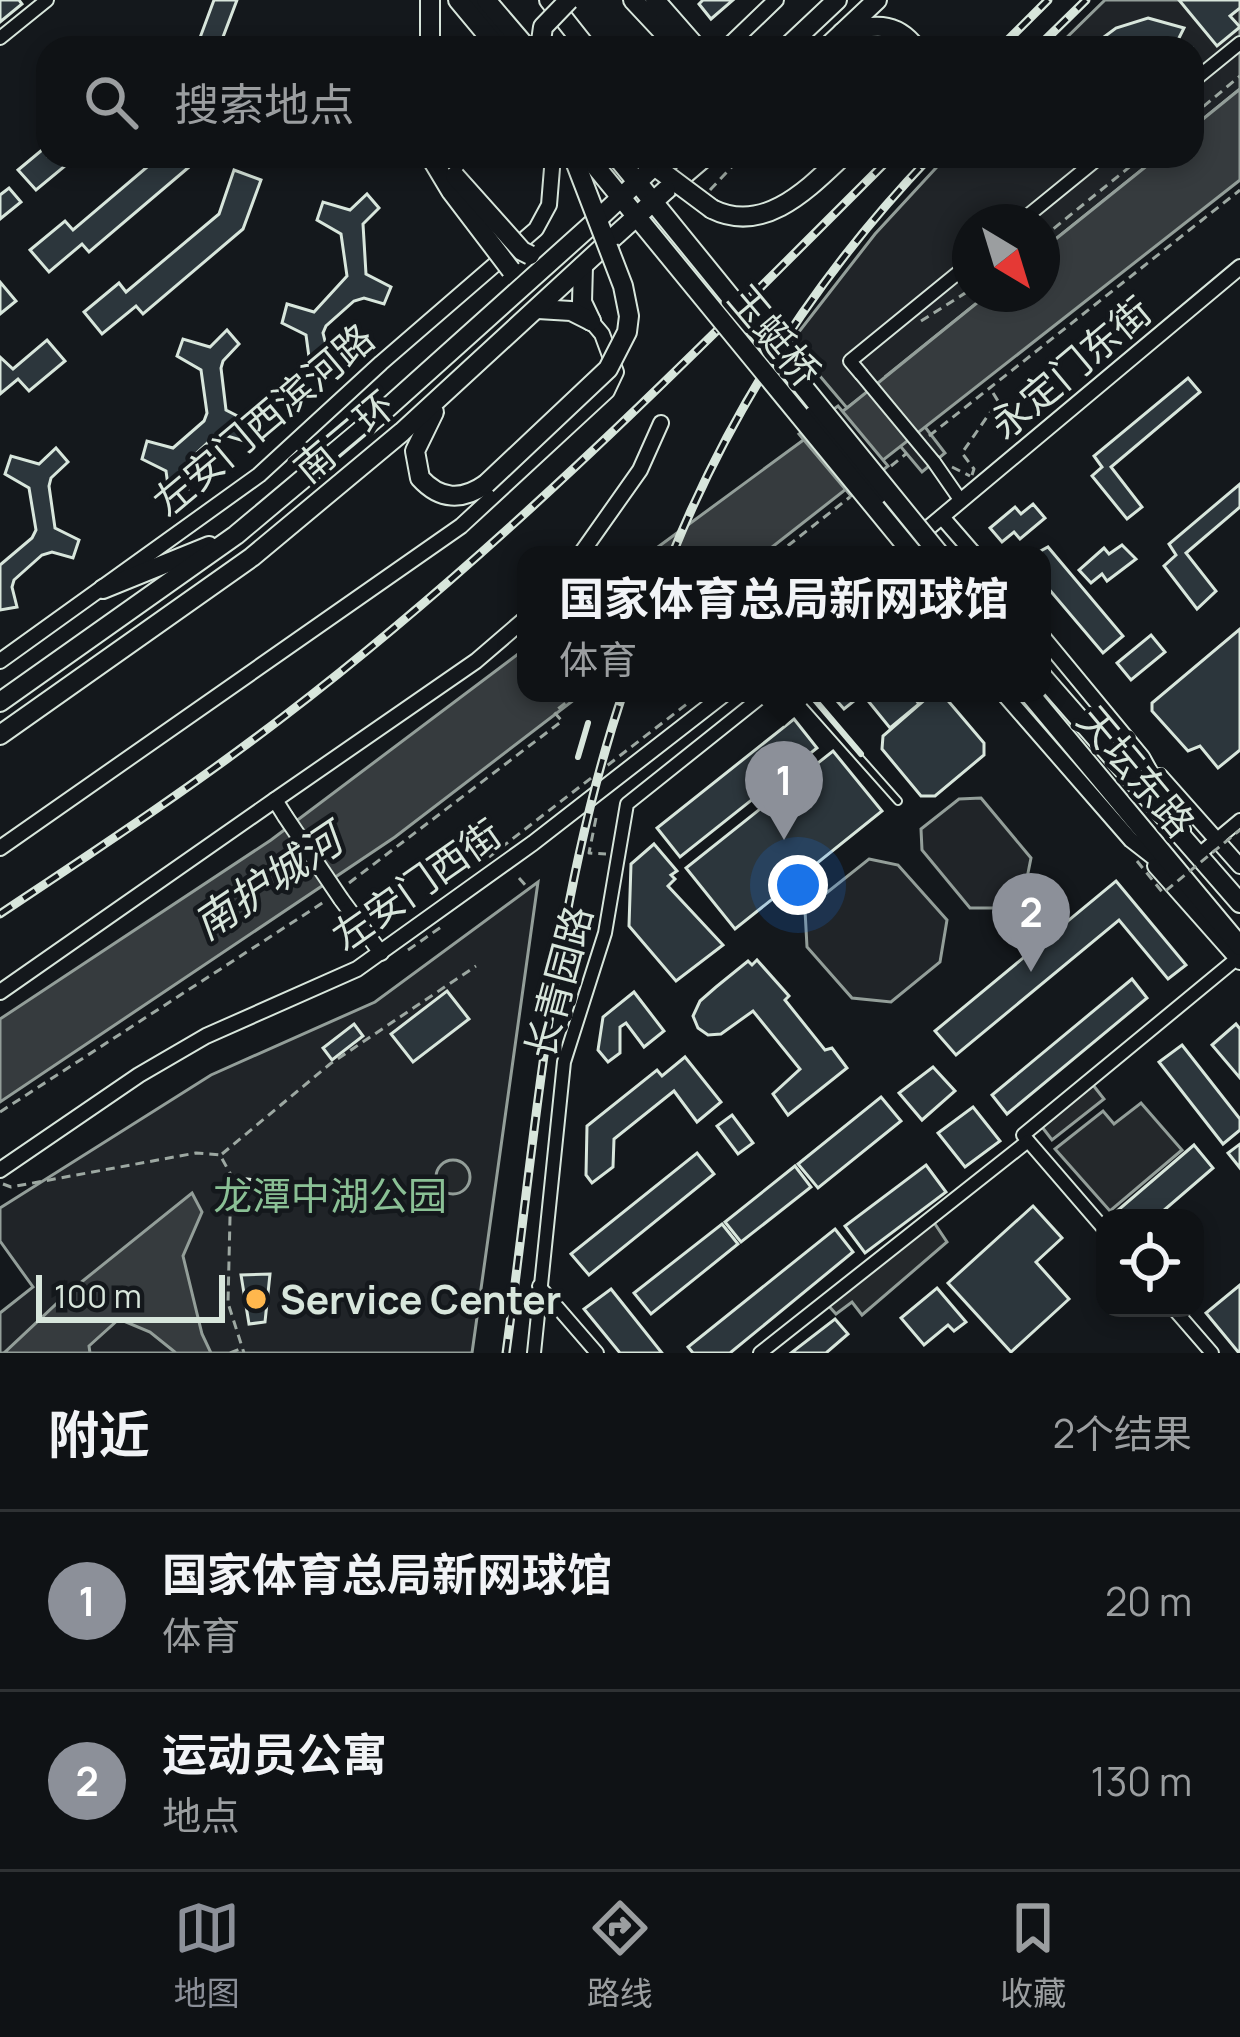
<!DOCTYPE html>
<html lang="zh">
<meta charset="utf-8">
<style>
:root{--surface:#0f1215;--page:#1d2022;--text:#f1f3f6;--muted:#9b9ea0;--line:#2f3234;--accent:#8c9099}
body{margin:0;font-family:Manrope,"Noto Sans SC",sans-serif;background:var(--page);color:var(--text)}
.controls{position:absolute;right:36px;bottom:36px;display:grid;overflow:hidden;border-radius:24px;box-shadow:0 6px 18px #0003}
.controls button{width:108px;height:108px;display:grid;place-items:center;padding:0;border:0;border-bottom:3px solid var(--line);background:var(--surface);color:var(--text);font:60px sans-serif}
.compass{position:absolute;left:952px;top:204px;width:108px;height:108px;border-radius:50%;background:var(--surface);box-shadow:0 6px 18px #0003;rotate:142deg}
.scale{position:absolute;left:36px;bottom:30px;width:189px;box-sizing:border-box;padding-left:12px;border:6px solid #d8e6dc;border-top:0;font-size:33px;line-height:42px;white-space:nowrap;color:#d8e6dc;-webkit-text-stroke:9px #14181c;paint-order:stroke}
.you{position:absolute;left:798px;top:885px;width:42px;height:42px;margin:-30px;border:9px solid #fff;border-radius:50%;background:#1a73e8;box-shadow:0 0 0 18px #1a73e833}
.badge{display:grid;place-items:center;width:78px;height:78px;border-radius:50%;background:var(--accent);color:#fff;font-size:39px;font-weight:700}
.pin{position:absolute;translate:-50% -99px;filter:drop-shadow(0 3px 6px #0008)}
.pin::after{content:'';position:absolute;top:63px;width:42px;height:36px;background:inherit;clip-path:polygon(0 0,100% 0,50% 100%)}
.popup{position:absolute;left:517px;top:546px;width:534px;height:156px;box-sizing:border-box;display:grid;place-content:center;border-radius:24px;background:var(--surface);filter:drop-shadow(0 3px 9px #0005);font-size:39px;white-space:nowrap;color:var(--muted)}
.popup b{font-size:45px;color:var(--text)}
.popup::after{content:'';position:absolute;left:50%;top:100%;margin-left:-24px;border:24px solid transparent;border-top-color:var(--surface)}
.list{margin:0;padding:0;list-style:none}
h2{display:flex;justify-content:space-between;align-items:center;height:156px;margin:0;padding:0 48px;font-size:51px}
h2 small{font-size:39px;font-weight:400;color:var(--muted)}
.list li{display:grid;grid-template-columns:78px 1fr auto;gap:36px;align-items:center;box-sizing:border-box;height:180px;padding:0 48px;border-top:3px solid var(--line)}
.list b{display:block;font-size:45px;white-space:nowrap}
.list p{margin:0;font-size:39px;white-space:nowrap;color:var(--muted)}
.list em{font-size:39px;font-style:normal;color:var(--muted)}
.icon{flex:none;width:66px;height:66px;fill:none;stroke:currentColor;stroke-width:2;stroke-linecap:round;stroke-linejoin:round}
.map{position:relative;flex:none;width:1240px;height:1353px;overflow:hidden}
.search{position:absolute;background:var(--surface);box-shadow:0 6px 18px #0003;left:36px;right:36px;top:36px;height:132px;display:flex;align-items:center;gap:30px;box-sizing:border-box;padding:0 42px;border-radius:36px;color:var(--muted);font-size:45px}
.sheet{height:516px;background:var(--surface)}
nav{display:flex;justify-content:space-around;align-items:center;box-sizing:border-box;height:168px;border-top:3px solid var(--line);background:var(--surface);font-size:33px;color:var(--muted)}
nav a{display:grid;justify-items:center;gap:6px}
nav .on{color:var(--accent)}
.map>svg:first-child{display:block}
.green{fill:#202428;stroke:#939e99;stroke-width:3}
.parking{fill:#24282b;stroke:#939e99;stroke-width:3}
.water{fill:#363b3e;stroke:#939e99;stroke-width:3}
.pier{fill:#14181c;stroke:#939e99;stroke-width:3}
.building{fill:#2c363c;stroke:#d8e6dc;stroke-width:3}
.lines{fill:none;stroke-linecap:round;stroke-linejoin:round}
.service-casing{stroke:#d8e6dc;stroke-width:10}
.minor-casing{stroke:#d8e6dc;stroke-width:16}
.tertiary-casing{stroke:#d8e6dc;stroke-width:18}
.primary-casing{stroke:#d8e6dc;stroke-width:22}
.trunk-casing{stroke:#d8e6dc;stroke-width:22}
.path{stroke:#9da8a2;stroke-width:3;stroke-dasharray:9 6;stroke-linecap:butt}
.service{stroke:#14181c;stroke-width:6}
.minor{stroke:#14181c;stroke-width:12}
.tertiary{stroke:#14181c;stroke-width:14}
.primary{stroke:#14181c;stroke-width:18}
.trunk{stroke:#14181c;stroke-width:18}
.rail-casing{stroke:#d8e6dc;stroke-width:9}
.rail{stroke:#14181c;stroke-width:4.5;stroke-dasharray:14;stroke-linecap:butt}
.minor-bridge-casing{stroke:#d8e6dc;stroke-width:16;stroke-linecap:butt}
.tertiary-bridge-casing{stroke:#d8e6dc;stroke-width:18;stroke-linecap:butt}
.primary-bridge-casing{stroke:#d8e6dc;stroke-width:22;stroke-linecap:butt}
.trunk-bridge-casing{stroke:#d8e6dc;stroke-width:22;stroke-linecap:butt}
.path-bridge{stroke:#9da8a2;stroke-width:3;stroke-dasharray:9 6;stroke-linecap:butt}
.minor-bridge{stroke:#14181c;stroke-width:12}
.tertiary-bridge{stroke:#14181c;stroke-width:14}
.primary-bridge{stroke:#14181c;stroke-width:18}
.trunk-bridge{stroke:#14181c;stroke-width:18}
.wall{stroke:#d8e6dc;stroke-width:6}
.poi-dot{fill:#ffb74d;stroke:#14181c;stroke-width:4.5}
.labels{text-anchor:middle;dominant-baseline:central;stroke-width:9;stroke-linejoin:round;paint-order:stroke}
.street-label{font-size:39px;fill:#d8e6dc;stroke:#14181c}
.park-label{font-size:39px;fill:#8ac095;stroke:#14181c}
.poi-label{font-size:39px;font-weight:bold;fill:#d8e6dc;stroke:#14181c;text-anchor:start}
.water-label{font-size:42px;font-style:italic;fill:#d8e6dc;stroke:#14181c}
</style>
<div class="map">
<svg width="1240" height="1353" viewBox="0 0 1240 1353">
<rect width="100%" height="100%" fill="#14181c"/>
<g class="green">
<polygon points="1105,0 1240,0 1240,89 1192,128 1192,48 1056,48"/>
<polygon points="947,156 1159,156 1042,250 1042,222 970,222 970,294 988,294 886,376 945,453 922,472 860,398 847,408 791,342 875,234"/>
<polygon points="981,798 1031,858 1026,883 995,908 970,908 922,850 921,829 959,799"/>
<polygon points="869,859 898,865 947,920 940,962 891,1002 852,998 807,947 805,910"/>
<polygon points="538,882 472,1353 0,1353 0,1313 33,1287 0,1241 0,1208 211,1075 375,1002"/>
</g>
<g class="parking">
<polygon points="1093,1085 1104,1099 1052,1140 1042,1127"/>
<polygon points="1141,1103 1182,1150 1110,1211 1055,1149 1103,1111 1114,1124"/>
<circle cx="453" cy="1177" r="17"/>
<polygon points="933,1221 947,1242 862,1315 852,1302 836,1314 826,1303"/>
</g>
<g class="water">
<polygon points="1240,89 1240,180 762,555 647,555 847,408 988,294 1042,294 1042,250 1159,156 1192,156 1192,128"/>
<polygon points="526,648 526,693 583,693 395,837 0,1102 0,1019 271,840"/>
<polygon points="192,1193 202,1212 183,1256 202,1334 211,1353 176,1353 150,1332 119,1319 89,1346 90,1353 4,1353 69,1292"/>
</g>
<polygon class="pier" points="838,406 888,466 851,496 799,434"/>
<g class="building">
<polygon points="0,0 19,0 22,4 0,22"/>
<polygon points="214,0 237,0 223,37 233,48 203,48 198,43"/>
<polygon points="703,0 733,0 711,19 699,4"/>
<polygon points="1179,0 1240,0 1240,8 1230,16 1240,27 1217,46"/>
<polygon points="1148,18 1184,28 1174,48 1157,41 1121,48 1089,48 1116,28"/>
<polygon points="48,145 48,156 77,156 36,190 18,170"/>
<polygon points="160,156 193,156 189,167 89,252 82,244 49,272 30,250 65,221 73,230"/>
<polygon points="234,170 261,180 243,229 143,314 136,306 102,334 84,312 119,283 126,292 219,214"/>
<polygon points="9,188 21,202 0,219 0,195"/>
<polygon points="367,194 379,208 363,224 366,274 391,287 384,304 364,298 354,301 326,326 323,333 328,353 309,357 306,335 282,323 287,304 314,312 347,276 341,234 317,220 323,202 350,210"/>
<polygon points="0,282 16,301 0,314"/>
<polygon points="227,330 239,344 223,361 221,368 226,410 251,423 244,441 224,435 214,437 186,463 183,470 188,489 169,493 166,471 142,459 147,441 173,448 204,421 207,413 201,370 177,356 183,339 210,347"/>
<polygon points="47,340 65,361 29,391 18,379 0,394 0,357 13,369"/>
<polygon points="1188,378 1200,392 1111,467 1142,507 1127,519 1092,476 1102,467 1094,456"/>
<polygon points="56,448 68,462 51,478 49,486 55,528 79,540 73,558 52,552 42,555 14,580 12,587 17,607 0,610 0,565 32,538 36,530 29,488 5,474 11,456 39,464"/>
<polygon points="1240,484 1240,507 1186,553 1216,591 1197,609 1164,566 1176,555 1169,544"/>
<polygon points="1033,504 1045,518 1020,539 1014,532 1002,542 990,528 1015,507 1021,514"/>
<polygon points="1122,545 1136,559 1107,581 1102,574 1091,583 1079,570 1104,548 1109,554"/>
<polygon points="1048,547 1123,636 1103,653 1042,581 1042,555 1033,555"/>
<polygon points="1240,629 1240,750 1218,768 1200,746 1188,751 1152,711 1152,703"/>
<polygon points="1151,635 1165,652 1131,680 1117,663"/>
<polygon points="830,693 864,693 844,709"/>
<polygon points="881,693 925,693 916,700 919,704 890,728 869,702"/>
<polygon points="929,696 944,696 984,743 984,755 935,796 921,796 882,749 883,736"/>
<polygon points="794,719 817,748 680,857 657,828"/>
<polygon points="833,751 882,811 735,929 686,868"/>
<polygon points="654,844 677,871 671,875 675,879 668,886 723,945 676,981 629,926 631,864"/>
<polygon points="1116,881 1186,965 1168,979 1119,920 956,1055 935,1031"/>
<polygon points="757,960 789,996 785,1000 825,1050 832,1048 847,1068 788,1115 773,1094 800,1069 753,1011 721,1034 708,1035 698,1028 693,1016 700,1001 716,987 748,961 752,965"/>
<polygon points="1132,979 1147,998 1007,1114 992,1095"/>
<polygon points="447,991 469,1019 413,1062 391,1034"/>
<polygon points="634,992 664,1031 644,1047 626,1023 620,1027 620,1053 608,1062 598,1050 603,1017"/>
<polygon points="354,1024 363,1036 332,1060 323,1048"/>
<polygon points="1236,1024 1240,1029 1240,1078 1212,1045"/>
<polygon points="1182,1045 1240,1119 1240,1130 1223,1144 1159,1062"/>
<polygon points="685,1057 721,1102 697,1122 674,1091 614,1139 613,1167 592,1183 586,1175 587,1126 657,1070 662,1076"/>
<polygon points="933,1067 955,1091 922,1120 899,1093"/>
<polygon points="881,1097 901,1121 818,1188 798,1164"/>
<polygon points="973,1107 1000,1141 965,1167 938,1133"/>
<polygon points="732,1115 753,1143 738,1154 717,1126"/>
<polygon points="1240,1144 1240,1168 1228,1153"/>
<polygon points="1194,1145 1213,1168 1155,1218 1123,1218 1117,1211"/>
<polygon points="697,1153 714,1174 589,1275 571,1254"/>
<polygon points="926,1165 946,1192 865,1253 845,1226"/>
<polygon points="795,1166 811,1187 741,1242 725,1222"/>
<polygon points="247,1179 275,1182 273,1195 247,1192"/>
<polygon points="1033,1206 1062,1238 1036,1262 1069,1299 1011,1352 948,1283"/>
<polygon points="722,1224 738,1244 651,1314 634,1293"/>
<polygon points="835,1229 853,1252 730,1353 693,1353 688,1347"/>
<polygon points="270,1274 265,1322 249,1324 241,1275"/>
<polygon points="1240,1285 1240,1353 1239,1353 1206,1313"/>
<polygon points="937,1288 966,1322 954,1331 948,1325 924,1345 901,1318"/>
<polygon points="611,1289 662,1353 620,1353 584,1309"/>
<polygon points="835,1319 848,1334 826,1353 791,1353"/>
</g>
<g class="lines">
<g class="service-casing">
<polyline id="service" points="802,693 898,801"/>
</g>
<g class="minor-casing">
<g id="minor">
<polyline points="0,38 47,0"/>
<polyline points="1192,82 1240,43"/>
<polyline points="1020,222 1101,156"/>
<polyline points="861,374 850,361 970,263"/>
<polyline points="934,462 961,501"/>
<polyline points="1198,855 1240,820"/>
<polyline points="1105,1230 1023,1135 1240,956"/>
<polyline points="539,1286 597,1353"/>
<polyline points="1173,1308 1212,1353"/>
<polyline points="534,1353 564,1062 605,933 627,804 766,693"/>
<polyline points="760,1353 1028,1141"/>
</g>
</g>
<g class="tertiary-casing">
<g id="tertiary">
<polyline points="475,0 513,48"/>
<polyline points="726,48 776,0"/>
<polyline points="597,168 614,173 812,414"/>
<polyline points="879,496 914,540"/>
<polyline points="942,517 975,555"/>
<polyline points="580,555 640,470 661,423"/>
<polyline points="896,555 1240,267"/>
<polyline points="1042,636 1142,757 1183,830"/>
<polyline points="0,661 259,475 381,363 536,229 549,205 553,156"/>
<polyline points="1003,693 1131,840 1167,868"/>
<polyline points="1160,776 1240,866"/>
<polyline points="275,800 476,661 526,618"/>
<polyline points="0,848 461,526 607,391 616,372 602,334 591,321"/>
<polyline points="1155,866 1240,962"/>
<polyline points="341,899 381,953"/>
<polyline points="0,992 275,800 285,816"/>
<polyline points="0,1170 139,1075 206,1036 357,969 533,843 726,693"/>
</g>
</g>
<g class="primary-casing">
<g id="primary">
<polyline points="458,0 498,48"/>
<polyline points="486,0 527,48"/>
<polyline points="1042,676 1240,903"/>
<polyline points="1029,693 1240,946"/>
</g>
</g>
<g class="trunk-casing">
<g id="trunk">
<polyline points="549,0 587,48"/>
<polyline points="633,0 678,48"/>
<polyline points="655,0 697,48"/>
<path d="M842 33C872 25 895 20 916 48"/>
<polyline points="430,48 430,0"/>
<polyline points="786,48 837,0"/>
<polyline points="826,48 877,0"/>
<polyline points="664,158 665,156"/>
<polyline points="666,190 706,156"/>
<path d="M712 209C764 235 808 189 843 156"/>
<polyline points="583,266 582,302 591,321"/>
<polyline points="538,309 571,311 591,321"/>
<path d="M434 412 415 451 420 478C440 500 462 501 486 484"/>
<polyline points="103,589 209,546"/>
<polyline points="0,702 236,535 384,411 599,218"/>
<polyline points="0,735 252,557 402,432 615,236"/>
</g>
</g>
<g class="path">
<polyline points="1192,116 1240,76"/>
<polyline points="710,190 742,156"/>
<polyline points="1042,238 1143,156"/>
<polyline points="921,321 970,290"/>
<polyline points="929,436 1240,190"/>
<polyline points="891,466 907,453"/>
<polyline points="952,467 970,476"/>
<polyline points="972,475 974,469 962,453 998,401 990,388"/>
<polyline points="776,555 850,497"/>
<polyline points="596,818 589,853 606,854"/>
<polyline points="489,857 701,693"/>
<polyline points="519,878 527,887"/>
<polyline points="349,883 562,721 554,712 578,693"/>
<polyline points="408,950 444,925"/>
<polyline points="0,1112 327,900"/>
<polyline points="222,1154 330,1064 476,966"/>
<polyline points="3,1184 11,1187 196,1153 220,1155 231,1175 228,1303 244,1353"/>
<polyline points="230,1353 240,1349"/>
</g>
<use href="#service" class="service"/>
<use href="#minor" class="minor"/>
<use href="#tertiary" class="tertiary"/>
<use href="#primary" class="primary"/>
<use href="#trunk" class="trunk"/>
<g class="rail-casing">
<g id="rail">
<polyline points="1000,48 1048,0"/>
<polyline points="1037,48 1086,0"/>
<path d="M672 555C732 407 820 272 931 156"/>
<path d="M0 914C96 850 192 787 283 717 503 549 697 351 892 156"/>
<path d="M506 1353C536 1133 552 905 623 693"/>
</g>
</g>
<use href="#rail" class="rail"/>
<g class="minor-bridge-casing">
<polyline id="minor-bridge" points="861,374 934,462"/>
</g>
<g class="tertiary-bridge-casing">
<g id="tertiary-bridge">
<polyline points="812,414 879,496"/>
<polyline points="285,816 341,899"/>
</g>
</g>
<g class="primary-bridge-casing">
<g id="primary-bridge">
<polyline points="587,156 914,555"/>
<polyline points="616,156 940,555"/>
</g>
</g>
<g class="trunk-bridge-casing">
<g id="trunk-bridge">
<polyline points="540,48 543,27 569,0"/>
<polyline points="430,156 451,191 511,270"/>
<polyline points="641,156 712,209"/>
<polyline points="455,176 522,251 530,255"/>
<polyline points="599,218 649,171"/>
<polyline points="616,235 666,190"/>
<polyline points="486,484 608,369 627,332 629,316 623,286 573,156"/>
</g>
</g>
<polyline class="path-bridge" points="1137,861 1163,893 1240,830"/>
<use href="#minor-bridge" class="minor-bridge"/>
<use href="#tertiary-bridge" class="tertiary-bridge"/>
<use href="#primary-bridge" class="primary-bridge"/>
<use href="#trunk-bridge" class="trunk-bridge"/>
<g class="wall">
<polyline points="809,693 861,754"/>
<polyline points="578,757 588,723"/>
</g>
</g>
<circle class="poi-dot" cx="256" cy="1299" r="12"/>
<g class="labels">
<g class="street-label">
<text transform="translate(775 335) rotate(50)">玉蜓桥</text>
<text transform="translate(1070 367) rotate(-40)">永定门东街</text>
<text transform="translate(263 419) rotate(-40)">左安门西滨河路</text>
<text transform="translate(344 436) rotate(-40)">南二环</text>
<text transform="translate(1137 771) rotate(50)">天坛东路</text>
<text transform="translate(416 884) rotate(-35)">左安门西街</text>
<text transform="translate(558 982) rotate(-75)">长青园路</text>
</g>
<g class="park-label">
<text x="330" y="1195">龙潭中湖公园</text>
</g>
<g class="poi-label">
<text x="280" y="1299">Service Center</text>
</g>
<g class="water-label">
<text transform="translate(267 881) rotate(-34)">南护城河</text>
</g>
</g>
</svg>
<div class="controls">
<button><svg class="icon" aria-label="locate" viewBox="0 0 24 24"><circle cx="12" cy="12" r="6"/><path d="M12 2v4M12 18v4M2 12h4M18 12h4"/></svg></button>
</div>
<svg class="compass" viewBox="-18 -18 36 36"><path d="M0-13l5 13h-10z" fill="#e53935"/><path d="M0 13l5-13h-10z" fill="#9b9ea0"/></svg>
<div class="scale">100 m</div>
<div class="you"></div>
<div class="pin badge" style="left:784px;top:840px">1</div>
<div class="popup"><b>国家体育总局新网球馆</b>体育</div>
<div class="pin badge" style="left:1031px;top:972px">2</div>
<div class="search"><svg class="icon" aria-label="search" viewBox="0 0 24 24"><circle cx="10" cy="10" r="6"/><path d="M15 15l6 6"/></svg>搜索地点</div>
</div>
<section class="sheet">
<h2>附近<small>2个结果</small></h2>
<ul class="list">
<li><span class="badge">1</span><div><b>国家体育总局新网球馆</b><p>体育</p></div><em>20 m</em></li>
<li><span class="badge">2</span><div><b>运动员公寓</b><p>地点</p></div><em>130 m</em></li>
</ul>
</section>
<nav>
<a class="on"><svg class="icon" aria-label="map" viewBox="0 0 24 24"><path d="M3 6l6-2 6 2 6-2v14l-6 2-6-2-6 2zM9 4v14M15 6v14"/></svg>地图</a>
<a><svg class="icon" aria-label="directions" viewBox="0 0 24 24"><path d="M12 3l9 9-9 9-9-9zM9 14v-3h6M13 9l2 2-2 2"/></svg>路线</a>
<a><svg class="icon" aria-label="saved" viewBox="0 0 24 24"><path d="M7 4h10v16l-5-4-5 4z"/></svg>收藏</a>
</nav>
